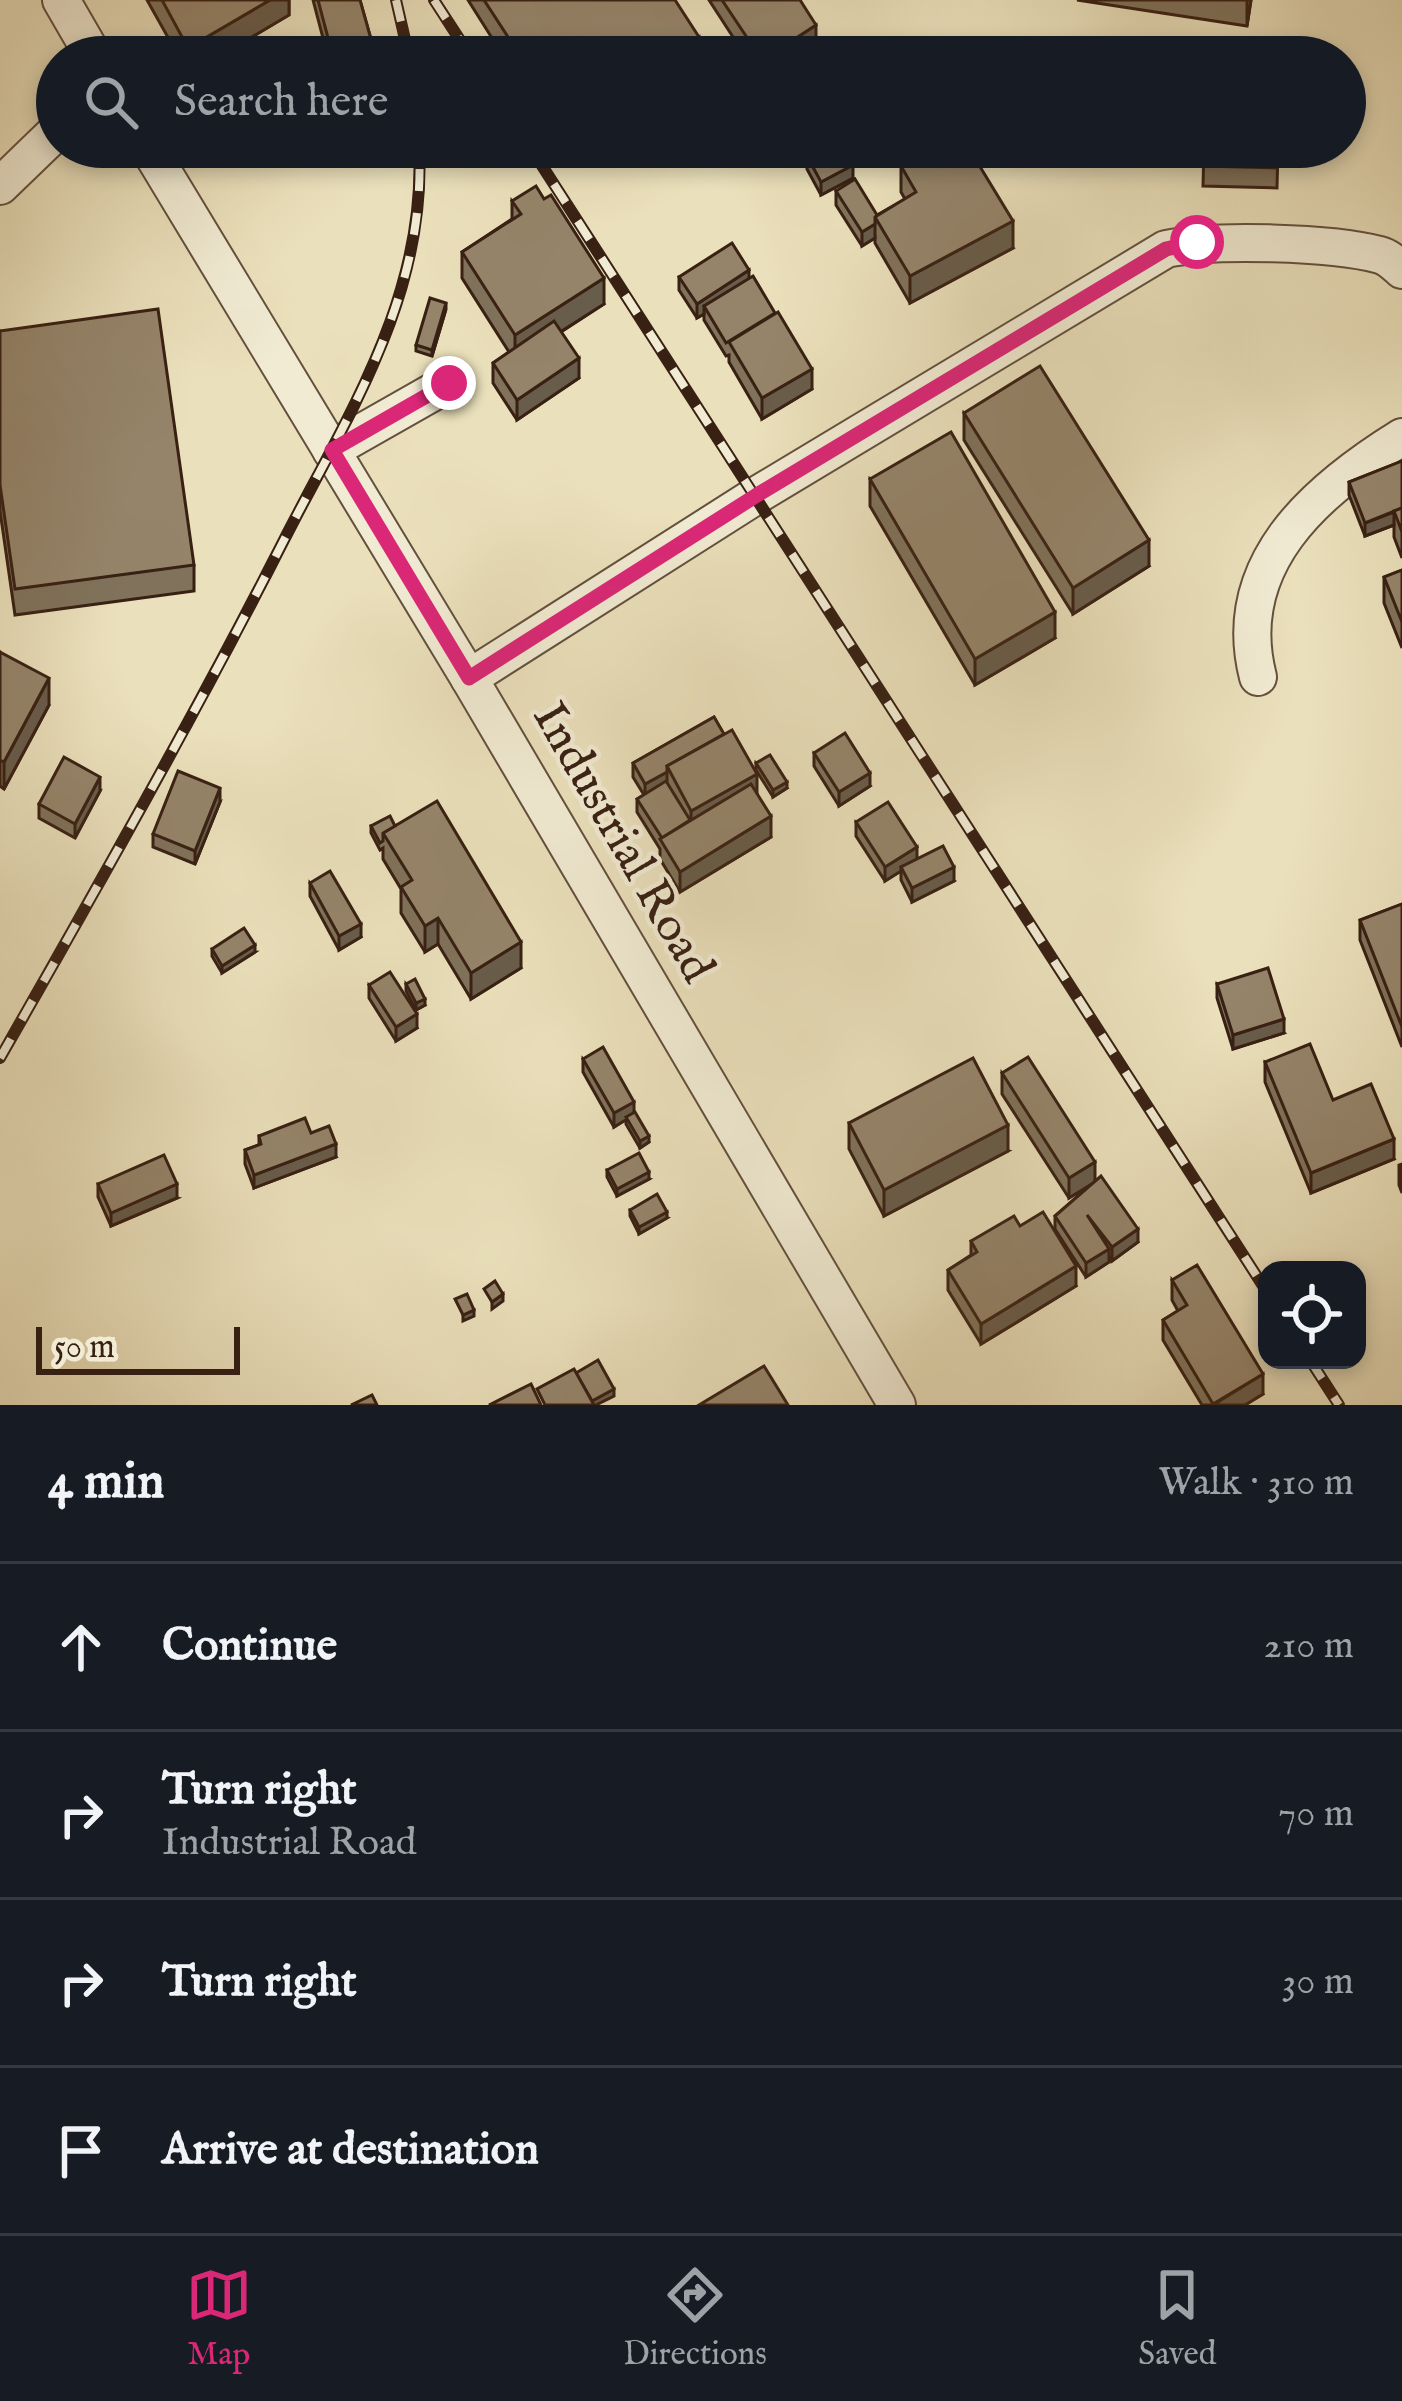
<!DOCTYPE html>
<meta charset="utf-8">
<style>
:root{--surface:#171b24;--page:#242831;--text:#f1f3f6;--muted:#9ea1a6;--line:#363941;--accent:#db2777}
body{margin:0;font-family:"IM FELL English",serif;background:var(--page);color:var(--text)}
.controls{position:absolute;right:36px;bottom:36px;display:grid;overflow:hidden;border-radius:24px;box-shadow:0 6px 18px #0003}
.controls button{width:108px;height:108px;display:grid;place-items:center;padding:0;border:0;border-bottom:3px solid var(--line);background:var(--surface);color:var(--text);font:60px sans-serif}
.scale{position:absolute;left:36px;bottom:30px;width:204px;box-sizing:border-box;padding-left:12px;border:6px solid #382013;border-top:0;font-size:33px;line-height:42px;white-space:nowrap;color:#382013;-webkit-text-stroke:9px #f1ebd3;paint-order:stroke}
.stop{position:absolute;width:36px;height:36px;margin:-27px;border:9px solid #db2777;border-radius:50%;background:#fff}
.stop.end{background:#db2777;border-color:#fff;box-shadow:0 3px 12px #0008}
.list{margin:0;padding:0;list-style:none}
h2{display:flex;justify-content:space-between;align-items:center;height:156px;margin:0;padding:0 48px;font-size:51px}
h2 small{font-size:39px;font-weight:400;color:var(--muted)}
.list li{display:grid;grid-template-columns:78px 1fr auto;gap:36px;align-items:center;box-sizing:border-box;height:168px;padding:0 48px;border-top:3px solid var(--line)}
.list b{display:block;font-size:45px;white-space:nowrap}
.list p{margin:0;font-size:39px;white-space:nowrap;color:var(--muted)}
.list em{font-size:39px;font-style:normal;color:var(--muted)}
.icon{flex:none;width:66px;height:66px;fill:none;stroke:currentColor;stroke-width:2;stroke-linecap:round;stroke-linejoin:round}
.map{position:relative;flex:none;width:1402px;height:1405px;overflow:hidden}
.search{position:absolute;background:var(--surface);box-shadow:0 6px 18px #0003;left:36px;right:36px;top:36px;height:132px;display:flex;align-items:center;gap:30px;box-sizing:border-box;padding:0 42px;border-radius:66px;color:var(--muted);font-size:45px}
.sheet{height:828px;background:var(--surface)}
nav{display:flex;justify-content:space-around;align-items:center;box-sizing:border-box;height:168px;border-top:3px solid var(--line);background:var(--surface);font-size:33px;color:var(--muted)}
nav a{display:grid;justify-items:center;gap:6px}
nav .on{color:var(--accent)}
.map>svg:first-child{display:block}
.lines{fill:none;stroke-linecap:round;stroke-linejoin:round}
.minor-casing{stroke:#64503d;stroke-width:40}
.minor{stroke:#f1ebd3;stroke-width:36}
.rail-casing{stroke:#382013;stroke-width:12}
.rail{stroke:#f1ebd3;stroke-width:8;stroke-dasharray:22;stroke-linecap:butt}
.wall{fill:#80725b;stroke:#382013;stroke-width:3}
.shaded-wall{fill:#685c4a;stroke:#382013;stroke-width:3}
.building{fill:#95846a;stroke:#382013;stroke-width:3}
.route{stroke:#db2777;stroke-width:15}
.labels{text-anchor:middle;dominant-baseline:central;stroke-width:9;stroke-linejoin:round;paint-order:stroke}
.street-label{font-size:48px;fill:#382013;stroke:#f1ebd3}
</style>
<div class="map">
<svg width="1402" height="1405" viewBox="0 0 1402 1405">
<rect width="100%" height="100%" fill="#eae0bb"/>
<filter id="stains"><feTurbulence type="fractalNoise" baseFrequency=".00167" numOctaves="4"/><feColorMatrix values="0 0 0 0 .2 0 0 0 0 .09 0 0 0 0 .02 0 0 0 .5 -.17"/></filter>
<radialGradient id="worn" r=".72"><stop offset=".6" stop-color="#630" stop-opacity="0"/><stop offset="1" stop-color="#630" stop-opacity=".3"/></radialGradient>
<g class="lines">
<g class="minor-casing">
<g id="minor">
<polyline points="61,0 94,57"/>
<polyline points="148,147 469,678 897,1405"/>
<polyline points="0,186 57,131"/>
<polyline points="331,450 449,383"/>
<path d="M1258 677C1229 565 1315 491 1402 437"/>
<path d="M469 678 757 495 1166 249C1213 239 1332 242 1380 255 1388 257 1395 264 1402 270"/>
</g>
</g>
<use href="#minor" class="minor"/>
<g class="rail-casing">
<g id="rail">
<polyline points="396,0 409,57"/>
<polyline points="434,0 471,57"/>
<polyline points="530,147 1267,1292"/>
<path d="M0 1058C98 886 195 715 285 538 349 413 427 294 419 147"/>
<polyline points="1310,1360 1339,1405"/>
</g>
</g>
<use href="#rail" class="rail"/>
</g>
<g class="wall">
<polygon points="147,0 289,0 289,15 218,57 179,57"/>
<polygon points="313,0 360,0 376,57 328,57"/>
<polygon points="468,0 675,0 699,57 504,57"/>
<polygon points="709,0 800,0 816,45 798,57 746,57"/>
<polygon points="1077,0 1251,0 1247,26"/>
<polygon points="1204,147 1278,147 1277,188 1203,186"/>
<polygon points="807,156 853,178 821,195 807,169"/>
<polygon points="901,166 1013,248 910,303 875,243 875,238 862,246 836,205 836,191 877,215 905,199 901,192"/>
<polygon points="512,201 604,304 561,332 579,378 517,420 493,383 493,363 509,352 462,278 462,252 512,219"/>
<polygon points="679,277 749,278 812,389 762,419 729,362 729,355 726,356 704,320 704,314 697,318 679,290"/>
<polygon points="446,309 432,356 416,351 416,345"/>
<polygon points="0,331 194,565 194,591 15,615 0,511"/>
<polygon points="964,413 1149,566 1073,614 964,440"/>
<polygon points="1402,461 1402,558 1394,537 1394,525 1365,536 1349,495 1349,482"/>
<polygon points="870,479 1055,638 975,685 870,506"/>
<polygon points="1402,570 1402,648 1384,603 1384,577"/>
<polygon points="0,652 49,705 4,789 0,786"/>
<polygon points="714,717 757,794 771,837 680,892 660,859 660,849 637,812 637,799 644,795 633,777 633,763"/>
<polygon points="814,753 870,786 839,806 814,766"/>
<polygon points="756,763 787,788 773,797 756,770"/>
<polygon points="100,791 75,838 39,818 39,804"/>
<polygon points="220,802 195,864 153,847 153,834"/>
<polygon points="856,822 917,859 954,881 912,902 901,880 901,871 885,881 856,836"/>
<polygon points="371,826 395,826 521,968 471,999 438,944 425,952 401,913 401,889 383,859 383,848 380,850 371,833"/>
<polygon points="310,883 361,937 339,950 310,896"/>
<polygon points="1402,904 1402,1047 1360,940 1360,920"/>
<polygon points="212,949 255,952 222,973 212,956"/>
<polygon points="406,984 425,1005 416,1010 406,991"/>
<polygon points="1217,984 1284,1033 1233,1049 1217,998"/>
<polygon points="369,985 417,1028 396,1041 369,998"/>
<polygon points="583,1059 634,1113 649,1142 640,1148 626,1124 626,1119 614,1127 583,1072"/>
<polygon points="1265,1062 1333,1100 1394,1159 1311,1193 1265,1082"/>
<polygon points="1002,1073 1095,1181 1138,1242 1112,1261 1109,1257 1109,1262 1086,1277 1055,1229 1055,1216 1093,1183 1069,1198 1002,1094"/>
<polygon points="849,1123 1008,1151 884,1216 849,1149"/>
<polygon points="311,1133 336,1157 254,1188 245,1164 245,1150 259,1145 259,1136"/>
<polygon points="1402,1164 1402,1193 1399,1185 1399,1165"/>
<polygon points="607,1170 649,1179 617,1196 607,1177"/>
<polygon points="98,1184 177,1198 111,1226 98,1197"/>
<polygon points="630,1210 667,1218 639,1234 630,1216"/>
<polygon points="1020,1226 1076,1286 981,1344 948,1290 948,1270 971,1255 971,1241"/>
<polygon points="1172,1280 1263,1394 1245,1405 1202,1405 1163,1340 1163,1320 1178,1311 1172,1300"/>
</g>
<g class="shaded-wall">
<polygon points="270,0 289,0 289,15 218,57 188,57 188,48"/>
<polygon points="1247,0 1251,0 1247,26"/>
<polygon points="816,25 816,45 798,57 767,57"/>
<polygon points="699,37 699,57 667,57"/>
<polygon points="853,165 853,178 821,195 821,182"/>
<polygon points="1013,221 1013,248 910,303 910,276"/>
<polygon points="875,224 875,238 862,246 862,232"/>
<polygon points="749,270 749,284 704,306 704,314 697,318 697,304"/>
<polygon points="604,278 604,304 515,361 515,335"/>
<polygon points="446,303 446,309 432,356 432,350"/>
<polygon points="579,358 579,378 517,420 517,400"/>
<polygon points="812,369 812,389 762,419 762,398"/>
<polygon points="1394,512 1394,525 1365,536 1365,523"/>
<polygon points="1149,540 1149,566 1073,614 1073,588"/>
<polygon points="1055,612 1055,638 975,685 975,659"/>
<polygon points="49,678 49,705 4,789 4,762"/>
<polygon points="667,772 667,785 645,798 645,784"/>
<polygon points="870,773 870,786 839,806 839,792"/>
<polygon points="757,774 757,794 691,831 691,811"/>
<polygon points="100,777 100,791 75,838 75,824"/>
<polygon points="787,782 787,788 773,797 773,790"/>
<polygon points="220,788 220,802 195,864 195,851"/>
<polygon points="771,816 771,837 680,892 680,872"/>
<polygon points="917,847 917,861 901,867 901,871 885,881 885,867"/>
<polygon points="954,867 954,881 912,902 912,888"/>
<polygon points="438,918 438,944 425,952 425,926"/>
<polygon points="361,924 361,937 339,950 339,936"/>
<polygon points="521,942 521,968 471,999 471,973"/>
<polygon points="255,945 255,952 222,973 222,966"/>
<polygon points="425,999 425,1005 416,1010 416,1003"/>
<polygon points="417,1014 417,1028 396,1041 396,1027"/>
<polygon points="1284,1019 1284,1033 1233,1049 1233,1035"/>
<polygon points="634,1102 634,1115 614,1127 614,1113"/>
<polygon points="1008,1125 1008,1151 884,1216 884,1190"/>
<polygon points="649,1136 649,1142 640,1148 640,1141"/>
<polygon points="1394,1139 1394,1159 1311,1193 1311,1173"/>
<polygon points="336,1144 336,1157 254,1188 254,1175"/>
<polygon points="1095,1162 1095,1182 1069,1198 1069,1178"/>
<polygon points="649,1172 649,1179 617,1196 617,1189"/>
<polygon points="177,1184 177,1198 111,1226 111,1213"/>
<polygon points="667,1212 667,1218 639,1234 639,1227"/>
<polygon points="1138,1229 1138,1242 1112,1261 1112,1247"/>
<polygon points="1109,1249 1109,1262 1086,1277 1086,1263"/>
<polygon points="1076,1266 1076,1286 981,1344 981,1324"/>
<polygon points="503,1294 503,1301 492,1309 492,1302"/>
<polygon points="474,1310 474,1316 463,1321 463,1315"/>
<polygon points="1263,1374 1263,1394 1245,1405 1213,1405"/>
<polygon points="614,1389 614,1396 596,1405 592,1405 592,1401"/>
</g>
<g class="building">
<polygon points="162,0 270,0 188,48"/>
<polygon points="318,0 360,0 376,57 333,57"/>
<polygon points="484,0 675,0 699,37 667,57 521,57"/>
<polygon points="722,0 800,0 816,25 767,57 760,57"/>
<polygon points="824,147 843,147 853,165 821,182 807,156"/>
<polygon points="933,147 968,147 1013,221 910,276 875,217 916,192 901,166"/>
<polygon points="1204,147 1278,147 1277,168 1203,166"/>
<polygon points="855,179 877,215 875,217 875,224 862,232 836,191"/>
<polygon points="536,186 544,199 551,195 604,278 515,335 462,252 521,214 512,201"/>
<polygon points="732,243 749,270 697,304 679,277"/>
<polygon points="753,276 775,313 726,343 704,306"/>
<polygon points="430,298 446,303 432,350 416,345"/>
<polygon points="158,309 194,565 15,589 0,485 0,331"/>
<polygon points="778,312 812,369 762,398 729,342"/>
<polygon points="554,321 579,358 517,400 493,363"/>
<polygon points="1040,366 1149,540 1073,588 964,413"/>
<polygon points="951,432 1055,612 975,659 870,479"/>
<polygon points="1402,461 1402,508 1365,523 1349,482"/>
<polygon points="1402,508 1402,532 1394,511"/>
<polygon points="1402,570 1402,622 1384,577"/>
<polygon points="0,652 49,678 4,762 0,760"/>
<polygon points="714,717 724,734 667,766 667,772 645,784 633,763"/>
<polygon points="732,730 757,774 691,811 667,766"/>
<polygon points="845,733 870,773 839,792 814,753"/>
<polygon points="770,755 787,782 773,790 756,763"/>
<polygon points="64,757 100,777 75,824 39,804"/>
<polygon points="178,771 220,788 195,851 153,834"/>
<polygon points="666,781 690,820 662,838 637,799"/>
<polygon points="751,784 771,816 680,872 660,839"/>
<polygon points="437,801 521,942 471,973 438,918 425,926 401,887 412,880 383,833"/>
<polygon points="888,802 917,847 885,867 856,822"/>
<polygon points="390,816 395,826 383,833 383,841 380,843 371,826"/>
<polygon points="943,846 954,867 912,888 901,867"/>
<polygon points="330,871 361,924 339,936 310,883"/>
<polygon points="1402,904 1402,1027 1360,920"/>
<polygon points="244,928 255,945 222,966 212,949"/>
<polygon points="1268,968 1284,1019 1233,1035 1217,984"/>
<polygon points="390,972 417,1014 396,1027 369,985"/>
<polygon points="415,979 425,999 416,1003 406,984"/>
<polygon points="1310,1044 1333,1100 1371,1084 1394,1139 1311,1173 1265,1062"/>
<polygon points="603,1047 634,1102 614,1113 583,1059"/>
<polygon points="1028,1057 1095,1162 1069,1178 1002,1073"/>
<polygon points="973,1058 1008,1125 884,1190 849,1123"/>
<polygon points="635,1112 649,1136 640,1141 626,1117"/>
<polygon points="305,1118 311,1133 329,1126 336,1144 254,1175 245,1150 261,1144 259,1136"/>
<polygon points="639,1153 649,1172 617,1189 607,1170"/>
<polygon points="164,1155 177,1184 111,1213 98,1184"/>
<polygon points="1101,1176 1138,1229 1112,1247 1087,1215 1109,1249 1086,1263 1055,1216"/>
<polygon points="657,1194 667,1212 639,1227 630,1210"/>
<polygon points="1043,1212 1076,1266 981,1324 948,1270 977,1252 971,1241 1014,1216 1020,1226"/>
<polygon points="1197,1265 1263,1374 1213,1404 1163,1320 1187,1305 1172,1280"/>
<polygon points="495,1281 503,1294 492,1302 484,1289"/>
<polygon points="467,1294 474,1310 463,1315 455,1299"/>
<polygon points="598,1360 614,1389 592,1401 576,1373"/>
<polygon points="764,1366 788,1405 699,1405"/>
<polygon points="574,1369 594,1405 545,1405 537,1389"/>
<polygon points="531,1384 541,1405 489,1405"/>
<polygon points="372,1395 377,1405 351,1405"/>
</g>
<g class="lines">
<polyline class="route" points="449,383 332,450 469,678 757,495 1166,249 1197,242"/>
</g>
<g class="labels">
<g class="street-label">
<text transform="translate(622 843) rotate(60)">Industrial Road</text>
</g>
</g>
<rect width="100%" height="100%" filter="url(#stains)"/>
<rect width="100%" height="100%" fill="url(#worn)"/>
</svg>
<div class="controls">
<button><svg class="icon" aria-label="locate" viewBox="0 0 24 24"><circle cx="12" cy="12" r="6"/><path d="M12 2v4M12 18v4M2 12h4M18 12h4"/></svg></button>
</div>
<div class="scale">50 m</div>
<div class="stop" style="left:1197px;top:242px"></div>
<div class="stop end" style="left:449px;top:383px"></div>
<div class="search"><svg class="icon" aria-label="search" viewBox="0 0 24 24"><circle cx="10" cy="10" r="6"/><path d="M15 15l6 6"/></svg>Search here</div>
</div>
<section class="sheet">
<h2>4 min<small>Walk · 310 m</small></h2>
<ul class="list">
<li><svg class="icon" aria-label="ahead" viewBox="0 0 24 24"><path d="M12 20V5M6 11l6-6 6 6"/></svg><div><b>Continue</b></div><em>210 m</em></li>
<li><svg class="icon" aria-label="right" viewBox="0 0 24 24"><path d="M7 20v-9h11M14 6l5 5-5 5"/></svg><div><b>Turn right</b><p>Industrial Road</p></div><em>70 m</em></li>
<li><svg class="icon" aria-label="right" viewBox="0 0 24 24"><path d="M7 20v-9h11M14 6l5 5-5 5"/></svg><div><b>Turn right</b></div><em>30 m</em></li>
<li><svg class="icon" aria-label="arrive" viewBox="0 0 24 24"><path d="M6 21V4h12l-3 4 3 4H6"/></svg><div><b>Arrive at destination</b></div></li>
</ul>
</section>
<nav>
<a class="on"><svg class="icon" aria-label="map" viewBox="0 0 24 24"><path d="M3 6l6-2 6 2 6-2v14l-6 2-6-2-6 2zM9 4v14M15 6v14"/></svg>Map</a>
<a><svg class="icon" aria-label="directions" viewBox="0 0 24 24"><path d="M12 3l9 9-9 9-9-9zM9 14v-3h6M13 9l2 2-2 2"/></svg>Directions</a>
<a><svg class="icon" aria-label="saved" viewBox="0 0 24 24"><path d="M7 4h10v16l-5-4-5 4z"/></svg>Saved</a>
</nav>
